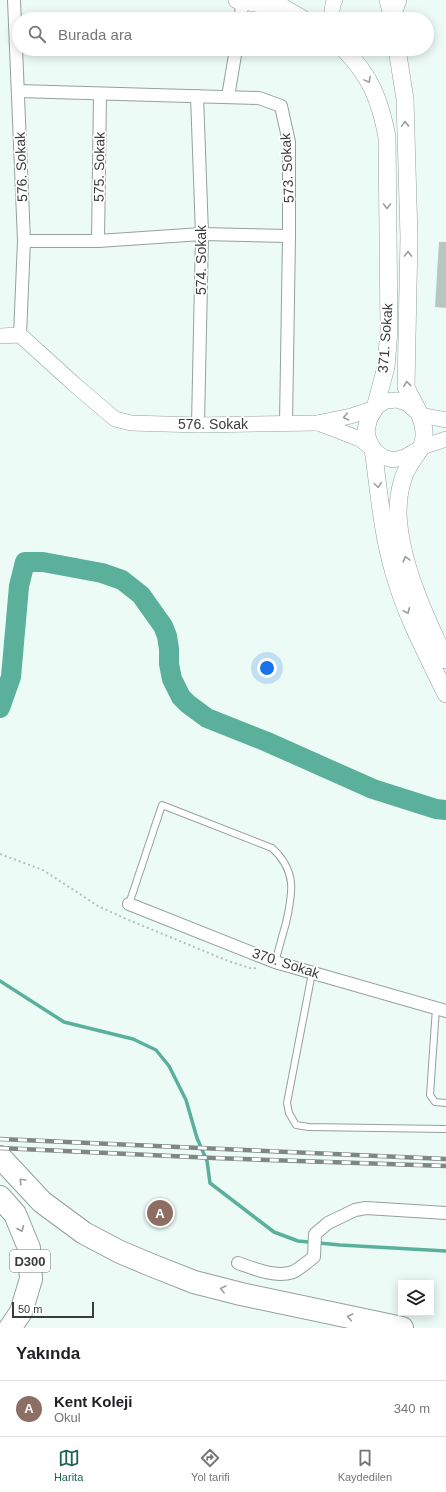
<!DOCTYPE html>
<html lang="tr">
<meta charset="utf-8">
<style>
:root{--surface:#fff;--page:#f6f6f6;--text:#202124;--muted:#757577;--line:#e0e0e0;--accent:#1f6353}
body{margin:0;font-family:Arial,sans-serif;background:var(--page);color:var(--text)}
.controls{position:absolute;right:12px;bottom:12px;display:grid;overflow:hidden;border-radius:0px;box-shadow:0 2px 10px #0003}
.controls button{width:36px;height:36px;display:grid;place-items:center;padding:0;border:0;border-bottom:1px solid var(--line);background:var(--surface);color:var(--text);font:20px sans-serif}
.scale{position:absolute;left:12px;bottom:10px;width:82px;box-sizing:border-box;padding-left:4px;border:2px solid #373d3b;border-top:0;font-size:11px;line-height:14px;white-space:nowrap;color:#373d3b;-webkit-text-stroke:3px #fff;paint-order:stroke}
.you{position:absolute;left:267px;top:668px;width:14px;height:14px;margin:-10px;border:3px solid #fff;border-radius:50%;background:#1a73e8;box-shadow:0 0 0 6px #1a73e833}
.badge{display:grid;place-items:center;width:26px;height:26px;border-radius:50%;background:var(--accent);color:#fff;font-size:13px;font-weight:700}
.pin{position:absolute;translate:-50% -50%;border:2px solid #fff;box-shadow:0 1px 4px #0006}
.list{margin:0;padding:0;list-style:none}
h2{display:flex;justify-content:space-between;align-items:center;height:52px;margin:0;padding:0 16px;font-size:17px}
h2 small{font-size:13px;font-weight:400;color:var(--muted)}
.list li{display:grid;grid-template-columns:26px 1fr auto;gap:12px;align-items:center;box-sizing:border-box;height:56px;padding:0 16px;border-top:1px solid var(--line)}
.list b{display:block;font-size:15px;white-space:nowrap}
.list p{margin:0;font-size:13px;white-space:nowrap;color:var(--muted)}
.list em{font-size:13px;font-style:normal;color:var(--muted)}
.icon{flex:none;width:22px;height:22px;fill:none;stroke:currentColor;stroke-width:2;stroke-linecap:round;stroke-linejoin:round}
.map{position:relative;flex:none;width:446px;height:1328px;overflow:hidden}
.search{position:absolute;background:var(--surface);box-shadow:0 2px 10px #0003;left:12px;right:12px;top:12px;height:44px;display:flex;align-items:center;gap:10px;box-sizing:border-box;padding:0 14px;border-radius:22px;color:var(--muted);font-size:15px}
.sheet{height:108px;background:var(--surface)}
nav{display:flex;justify-content:space-around;align-items:center;box-sizing:border-box;height:56px;border-top:1px solid var(--line);background:var(--surface);font-size:11px;color:var(--muted)}
nav a{display:grid;justify-items:center;gap:2px}
nav .on{color:var(--accent)}
.map>svg:first-child{display:block}
.lines{fill:none;stroke-linecap:round;stroke-linejoin:round}
.stream{stroke:#5ab09a;stroke-width:3.5}
.river{stroke:#5ab09a;stroke-width:20}
.building{fill:#b8c6c2}
.service-casing{stroke:#94a19d;stroke-width:8}
.minor-casing{stroke:#94a19d;stroke-width:14}
.tertiary-casing{stroke:#94a19d;stroke-width:16}
.secondary-casing{stroke:#94a19d;stroke-width:18}
.motorway-casing{stroke:#94a19d;stroke-width:24}
.path{stroke:#b4c0bc;stroke-width:2;stroke-dasharray:2 3;stroke-linecap:butt}
.service{stroke:#fff;stroke-width:6}
.minor{stroke:#fff;stroke-width:12}
.tertiary{stroke:#fff;stroke-width:15}
.secondary{stroke:#fff;stroke-width:17}
.motorway{stroke:#fff;stroke-width:22}
.rail-casing{stroke:#7e8784;stroke-width:4.5}
.rail{stroke:#fff;stroke-width:3;stroke-dasharray:9;stroke-linecap:butt}
.oneway{stroke:#9b9e9d}
.labels{text-anchor:middle;dominant-baseline:central;stroke-width:3.5;stroke-linejoin:round;paint-order:stroke}
.shield{fill:#fff;stroke:#737776;stroke-width:1}
.shield-label{font-size:13px;font-weight:bold;fill:#373d3b}
.street-label{font-size:14px;fill:#373d3b;stroke:#fff}
</style>
<div class="map">
<svg width="446" height="1328" viewBox="0 0 446 1328">
<rect width="100%" height="100%" fill="#ecfbf6"/>
<g class="lines">
<polyline class="stream" points="0,981 64,1022 133,1039 156,1050 169,1066 186,1100 197,1138 207,1161 210,1183 274,1232 298,1241 340,1245 446,1251"/>
<polyline class="river" points="0,708 11,677 19,586 25,562 43,562 102,573 122,580 141,595 163,626 167,636 169,649 169,664 172,679 181,697 188,704 207,718 265,741 373,789 436,809 446,810"/>
</g>
<polygon class="building" points="439,242 446,242 446,308 435,307"/>
<g class="lines">
<g class="service-casing">
<g id="service">
<path d="M129 904 162 805 272 848C297 871 293 892 286 923 282 936 279 949 275 962"/>
<polyline points="312,973 287,1103 289,1113 296,1125 309,1127 446,1129"/>
<polyline points="436,1008 430,1095 435,1102 446,1103"/>
</g>
</g>
<g class="minor-casing">
<g id="minor">
<polyline points="14,0 24,241 20,335"/>
<polyline points="240,19 243,1"/>
<polyline points="18,91 259,98 281,106 289,142 289,236 286,423"/>
<polyline points="197,96 202,234 198,425"/>
<polyline points="228,97 236,49"/>
<polyline points="24,241 98,241 202,234 289,236"/>
<polyline points="98,241 100,94"/>
<polyline points="129,904 275,962 446,1011"/>
<path d="M238 1263C255 1269 275 1278 293 1272 300 1269 308 1261 314 1257L315 1234 328 1223 355 1210 366 1208 446 1213"/>
</g>
</g>
<g class="tertiary-casing">
<g id="tertiary">
<polyline points="331,19 333,4 335,0"/>
<polyline points="392,19 399,0"/>
<polyline points="0,336 20,335 74,384 115,419 131,423 198,425 317,423 351,416 375,408 386,401 397,400 408,404 420,415 446,420"/>
<polyline points="318,423 360,439 383,457 393,460 405,457 422,447 446,439"/>
</g>
</g>
<g class="secondary-casing">
<g id="secondary">
<polyline points="237,0 284,8 303,19"/>
<polyline points="388,0 393,19"/>
<path d="M344 49C371 77 380 100 387 137L389 330 386 367 375 408 369 418 366 430 368 441 373 449C379 491 382 533 394 573 406 616 427 655 446 694"/>
<path d="M397 49 405 99 409 237 406 387C412 401 423 415 424 432 425 447 417 452 410 464 401 478 398 497 398 514 400 562 425 617 446 660"/>
</g>
</g>
<g class="motorway-casing">
<g id="motorway">
<polyline points="0,1157 42,1202 84,1233 120,1252 151,1265 194,1282 241,1294 402,1328"/>
<polyline points="0,1197 15,1214 29,1248 31,1279 21,1312 10,1328"/>
</g>
</g>
<polyline class="path" points="0,854 43,870 98,906 124,918 228,961 253,969 258,967"/>
<use href="#service" class="service"/>
<use href="#minor" class="minor"/>
<use href="#tertiary" class="tertiary"/>
<use href="#secondary" class="secondary"/>
<use href="#motorway" class="motorway"/>
<g class="rail-casing">
<g id="rail">
<polyline points="0,1139 446,1159"/>
<polyline points="0,1148 214,1158 446,1166"/>
</g>
</g>
<use href="#rail" class="rail"/>
</g>
<defs><path id="oneway-chevron" d="M-2-3.5L2.5 0L-2 3.5" fill="none" stroke-width="1.6" stroke-linecap="round" stroke-linejoin="round"/></defs>
<g class="oneway">
<use href="#oneway-chevron" transform="translate(368 80) rotate(62)"/>
<use href="#oneway-chevron" transform="translate(405 124) rotate(-92)"/>
<use href="#oneway-chevron" transform="translate(387 206) rotate(90)"/>
<use href="#oneway-chevron" transform="translate(408 254) rotate(-89)"/>
<use href="#oneway-chevron" transform="translate(407 384) rotate(-96)"/>
<use href="#oneway-chevron" transform="translate(346 417) rotate(168)"/>
<use href="#oneway-chevron" transform="translate(378 485) rotate(82)"/>
<use href="#oneway-chevron" transform="translate(406 559) rotate(-105)"/>
<use href="#oneway-chevron" transform="translate(407 611) rotate(66)"/>
<use href="#oneway-chevron" transform="translate(22 1181) rotate(-134)"/>
<use href="#oneway-chevron" transform="translate(21 1229) rotate(67)"/>
<use href="#oneway-chevron" transform="translate(223 1289) rotate(-166)"/>
<use href="#oneway-chevron" transform="translate(350 1317) rotate(-168)"/>
</g>
<g class="labels">
<rect class="shield" x="10" y="1250" width="40" height="22" rx="3"/>
<g class="shield-label">
<text x="30" y="1261">D300</text>
</g>
<g class="street-label">
<text transform="translate(21 167) rotate(-92)">576. Sokak</text>
<text transform="translate(99 167) rotate(-89)">575. Sokak</text>
<text transform="translate(287 168) rotate(-93)">573. Sokak</text>
<text transform="translate(201 260) rotate(-90)">574. Sokak</text>
<text transform="translate(385 338) rotate(-86)">371. Sokak</text>
<text x="213" y="424">576. Sokak</text>
<text transform="translate(286 963) rotate(18)">370. Sokak</text>
</g>
</g>
</svg>
<div class="controls">
<button><svg class="icon" aria-label="layers" viewBox="0 0 24 24"><path d="M12 4l9 5-9 5-9-5zM3 14l9 5 9-5"/></svg></button>
</div>
<div class="scale">50 m</div>
<div class="you"></div>
<div class="pin badge" style="left:160px;top:1213px;background:#8d6e63">A</div>
<div class="search"><svg class="icon" aria-label="search" viewBox="0 0 24 24"><circle cx="10" cy="10" r="6"/><path d="M15 15l6 6"/></svg>Burada ara</div>
</div>
<section class="sheet">
<h2>Yakında<small></small></h2>
<ul class="list">
<li><span class="badge" style="background:#8d6e63">A</span><div><b>Kent Koleji</b><p>Okul</p></div><em>340 m</em></li>
</ul>
</section>
<nav>
<a class="on"><svg class="icon" aria-label="map" viewBox="0 0 24 24"><path d="M3 6l6-2 6 2 6-2v14l-6 2-6-2-6 2zM9 4v14M15 6v14"/></svg>Harita</a>
<a><svg class="icon" aria-label="directions" viewBox="0 0 24 24"><path d="M12 3l9 9-9 9-9-9zM9 14v-3h6M13 9l2 2-2 2"/></svg>Yol tarifi</a>
<a><svg class="icon" aria-label="saved" viewBox="0 0 24 24"><path d="M7 4h10v16l-5-4-5 4z"/></svg>Kaydedilen</a>
</nav>
